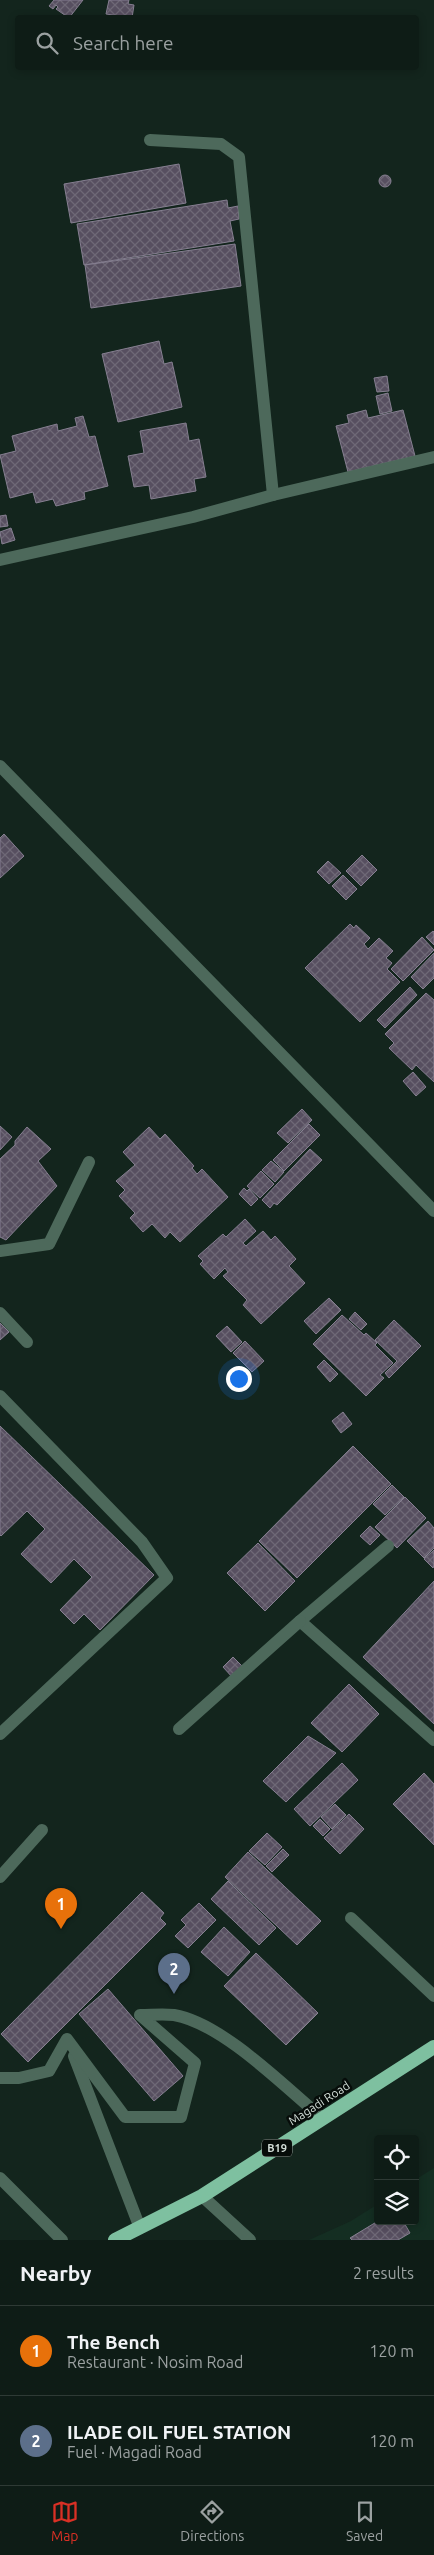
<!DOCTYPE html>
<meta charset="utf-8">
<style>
:root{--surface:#0e1c16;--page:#1c2923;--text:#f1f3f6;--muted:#9ba1a1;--line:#2e3a35;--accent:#d93025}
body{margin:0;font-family:Ubuntu,sans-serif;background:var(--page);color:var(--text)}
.controls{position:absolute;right:15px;bottom:15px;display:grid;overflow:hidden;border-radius:5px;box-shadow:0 2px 8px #0003}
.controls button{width:45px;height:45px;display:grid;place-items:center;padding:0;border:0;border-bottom:1px solid var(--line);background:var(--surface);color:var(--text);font:25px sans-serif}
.you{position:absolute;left:238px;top:1378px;width:18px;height:18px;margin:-12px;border:4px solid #fff;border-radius:50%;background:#1a73e8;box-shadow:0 0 0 8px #1a73e833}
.badge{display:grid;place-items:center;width:32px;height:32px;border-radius:50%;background:var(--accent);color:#fff;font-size:16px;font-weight:700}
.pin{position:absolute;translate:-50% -41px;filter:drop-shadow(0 1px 2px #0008)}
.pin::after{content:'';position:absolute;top:26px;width:18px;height:15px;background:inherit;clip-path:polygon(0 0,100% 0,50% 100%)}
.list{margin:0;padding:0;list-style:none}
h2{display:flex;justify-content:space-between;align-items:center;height:65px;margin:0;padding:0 20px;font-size:21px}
h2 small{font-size:16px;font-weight:400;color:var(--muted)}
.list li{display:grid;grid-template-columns:32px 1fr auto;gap:15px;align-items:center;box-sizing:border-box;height:90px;padding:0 20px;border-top:1px solid var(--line)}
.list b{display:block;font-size:19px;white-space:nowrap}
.list p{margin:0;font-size:16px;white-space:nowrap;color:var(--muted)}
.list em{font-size:16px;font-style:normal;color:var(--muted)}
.icon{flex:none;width:28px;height:28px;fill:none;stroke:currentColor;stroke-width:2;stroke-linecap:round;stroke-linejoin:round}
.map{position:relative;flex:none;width:434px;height:2240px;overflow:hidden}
.search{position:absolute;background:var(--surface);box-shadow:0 2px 8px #0003;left:15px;right:15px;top:15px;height:55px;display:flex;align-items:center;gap:12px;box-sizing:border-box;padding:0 18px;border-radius:5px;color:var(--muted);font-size:19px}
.sheet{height:245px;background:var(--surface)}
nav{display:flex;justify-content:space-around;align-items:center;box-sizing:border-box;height:70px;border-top:1px solid var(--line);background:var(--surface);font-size:14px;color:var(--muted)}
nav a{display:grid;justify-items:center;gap:2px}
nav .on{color:var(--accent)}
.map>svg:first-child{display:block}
.built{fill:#142e22}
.building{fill:url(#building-cross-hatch);stroke:#867f91}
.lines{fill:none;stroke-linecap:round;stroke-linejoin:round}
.service{stroke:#4d695b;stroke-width:12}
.minor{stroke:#4d695b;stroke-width:12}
.trunk{stroke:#7ec0a0;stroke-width:14}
.labels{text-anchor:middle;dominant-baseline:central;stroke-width:5;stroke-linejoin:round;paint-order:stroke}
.shield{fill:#060c09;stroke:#959e99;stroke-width:1}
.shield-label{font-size:11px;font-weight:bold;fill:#d2ddd7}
.street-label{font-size:12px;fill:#d2ddd7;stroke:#060c09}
</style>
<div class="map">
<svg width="434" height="2240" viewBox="0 0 434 2240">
<defs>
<pattern id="building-cross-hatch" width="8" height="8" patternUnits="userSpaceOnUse" patternTransform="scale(1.25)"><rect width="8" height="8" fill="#574f60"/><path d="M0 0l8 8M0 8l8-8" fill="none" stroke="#6e6876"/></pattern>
</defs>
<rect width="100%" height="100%" fill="#13251d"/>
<polygon class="built" points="434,2168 434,2240 309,2240 351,2221 378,2204 378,2221 415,2221 415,2180"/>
<g class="building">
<polygon points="54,0 83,0 69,18 56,9 58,7 56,5 53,9 49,6"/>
<polygon points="109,0 129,0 128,4 134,5 132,18 106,14"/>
<polygon points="179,164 186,203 71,223 64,184"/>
<circle cx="385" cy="181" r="6"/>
<polygon points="227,200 228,208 238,206 239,219 230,221 234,241 84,265 77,224"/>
<polygon points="235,244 241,286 91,308 85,265"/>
<polygon points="159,341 164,364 172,362 182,407 118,422 102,354"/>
<polygon points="387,376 389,391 377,392 374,378"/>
<polygon points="388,393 392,411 380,414 376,396"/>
<polygon points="366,410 368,418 403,410 415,456 348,472 336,426 349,423 347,415"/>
<polygon points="83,416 89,437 95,436 108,486 84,492 85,499 56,506 53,499 36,503 33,492 10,498 0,455 16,451 12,436 57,424 58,431 77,426 75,418"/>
<polygon points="186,423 189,441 199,439 206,477 194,479 196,491 151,499 149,485 134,487 128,456 144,453 140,431"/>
<polygon points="6,515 8,526 0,527 0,516"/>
<polygon points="11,528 15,540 2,544 0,532"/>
<polygon points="4,834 24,856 0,878 0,838"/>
<polygon points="362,855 377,870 361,886 346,871"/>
<polygon points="328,861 341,873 329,884 317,872"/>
<polygon points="343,875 357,889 346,900 332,886"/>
<polygon points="350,924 354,928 356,925 370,938 364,944 368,949 379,938 393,951 386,958 392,963 387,969 400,982 360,1022 305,968"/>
<polygon points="433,931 434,932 434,945 426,937"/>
<polygon points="422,937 434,950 403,981 391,969"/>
<polygon points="434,953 434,978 423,989 411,977"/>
<polygon points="410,987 417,995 385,1028 377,1020"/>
<polygon points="426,993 434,1000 434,1082 416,1065 412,1070 389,1048 394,1043 385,1034"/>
<polygon points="413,1072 426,1087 416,1096 403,1081"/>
<polygon points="302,1109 312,1120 288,1143 277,1133"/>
<polygon points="309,1124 320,1135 284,1171 273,1160"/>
<polygon points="0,1126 12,1137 0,1150"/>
<polygon points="27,1127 51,1149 38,1161 57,1186 6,1240 0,1237 0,1159 15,1145 15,1141"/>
<polygon points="149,1127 160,1139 165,1134 194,1166 192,1168 197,1174 202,1169 228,1197 180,1242 170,1232 165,1238 152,1224 143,1232 130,1218 135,1213 119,1196 125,1190 116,1181 135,1165 123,1152"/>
<polygon points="310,1149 322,1160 277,1205 274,1203 270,1208 262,1200"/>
<polygon points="271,1161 284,1172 275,1182 262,1170"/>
<polygon points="261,1171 274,1184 260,1198 247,1186"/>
<polygon points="244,1188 247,1191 249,1189 258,1199 251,1206 239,1194"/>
<polygon points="245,1219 256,1231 243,1243 246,1246 263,1231 271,1240 275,1236 296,1259 289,1266 305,1283 261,1324 243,1305 247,1300 223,1276 228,1272 225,1268 214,1279 200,1264 203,1261 198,1256 223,1234 226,1237"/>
<polygon points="329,1298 341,1310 316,1334 304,1321"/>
<polygon points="355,1312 367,1324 361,1330 349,1319"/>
<polygon points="342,1315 364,1335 366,1333 377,1343 375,1345 393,1363 380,1375 384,1378 366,1396 313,1344"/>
<polygon points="394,1320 421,1346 389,1378 385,1373 397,1361 375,1340"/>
<polygon points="0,1323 9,1332 0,1340"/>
<polygon points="227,1326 242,1342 231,1352 216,1336"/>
<polygon points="245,1341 264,1361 252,1372 233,1353"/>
<polygon points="324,1360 338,1374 330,1382 317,1367"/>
<polygon points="343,1412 352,1424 341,1433 332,1421"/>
<polygon points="0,1426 154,1575 100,1630 84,1614 74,1624 60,1610 92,1577 74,1559 51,1583 21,1554 45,1529 27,1511 1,1536 0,1535"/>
<polygon points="353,1446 391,1484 297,1578 259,1541"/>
<polygon points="392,1485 404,1497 385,1515 373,1504"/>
<polygon points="405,1497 426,1518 397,1548 375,1527"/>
<polygon points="428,1521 434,1528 434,1548 424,1558 407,1541"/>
<polygon points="370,1526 380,1535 370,1545 360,1536"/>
<polygon points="258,1543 295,1581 265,1611 227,1573"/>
<polygon points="434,1550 434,1566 433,1568 424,1559"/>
<polygon points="434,1581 434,1724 363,1657"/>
<polygon points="233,1657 244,1668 233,1678 223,1667"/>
<polygon points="349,1684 379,1714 342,1752 311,1723"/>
<polygon points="308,1736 336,1753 286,1802 263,1781"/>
<polygon points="342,1763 358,1780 310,1826 294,1809"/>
<polygon points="424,1773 434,1784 434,1845 393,1804"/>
<polygon points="335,1804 346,1815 332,1829 321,1817"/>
<polygon points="349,1814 364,1829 340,1854 324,1838"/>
<polygon points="320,1819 330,1829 323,1836 313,1826"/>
<polygon points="267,1833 282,1847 265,1865 249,1851"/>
<polygon points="283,1849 289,1855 272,1872 266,1866"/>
<polygon points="248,1852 321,1921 297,1945 225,1877"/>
<polygon points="228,1881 276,1928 259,1945 211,1899"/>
<polygon points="142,1892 164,1913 160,1918 166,1924 28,2062 1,2034"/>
<polygon points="199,1903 216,1920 188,1948 175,1936 186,1925 181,1920"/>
<polygon points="224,1927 250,1952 228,1976 201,1952"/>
<polygon points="256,1953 318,2013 286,2045 224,1986"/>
<polygon points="108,1989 183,2076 154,2101 79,2014"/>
<polygon points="378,2221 403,2221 410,2233 398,2240 352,2240 350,2238"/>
</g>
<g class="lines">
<g class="service">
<polyline points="0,1251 49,1244 89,1162"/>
<polyline points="0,1313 27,1342"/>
<polyline points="0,1396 142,1542 167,1578 0,1734"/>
<polyline points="388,1546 300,1621 434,1740"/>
<polyline points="179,1729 300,1621"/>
<polyline points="0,1877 42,1830"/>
<polyline points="351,1918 434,1996"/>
<polyline points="74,2056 140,2228"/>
<path d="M0 2078H19L49 2071 67 2039 125 2117H181L195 2063 140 2015C151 2015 163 2014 174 2015 222 2023 285 2087 322 2118"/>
<polyline points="202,2196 250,2240"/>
</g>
<g class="minor">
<polyline points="150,140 221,144 239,157 273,495"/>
<polyline points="0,560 193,517 273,495 434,457"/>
<polyline points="0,766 434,1211"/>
<polyline points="0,2178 62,2240"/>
</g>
<polyline class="trunk" points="115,2240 202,2196 434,2047"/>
</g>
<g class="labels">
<rect class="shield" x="262" y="2139.5" width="30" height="17" rx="4"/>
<g class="shield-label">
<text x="277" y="2148">B19</text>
</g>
<g class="street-label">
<text transform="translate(319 2103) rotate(-33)">Magadi Road</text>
</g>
</g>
</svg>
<div class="controls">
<button><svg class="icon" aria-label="locate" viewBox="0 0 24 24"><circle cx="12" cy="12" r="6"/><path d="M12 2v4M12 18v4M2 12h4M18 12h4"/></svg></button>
<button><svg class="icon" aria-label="layers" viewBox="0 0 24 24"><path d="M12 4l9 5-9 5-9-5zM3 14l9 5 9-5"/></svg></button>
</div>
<div class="you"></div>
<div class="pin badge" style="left:61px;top:1929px;background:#e8710a">1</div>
<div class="pin badge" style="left:174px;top:1994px;background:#5c6f8a">2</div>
<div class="search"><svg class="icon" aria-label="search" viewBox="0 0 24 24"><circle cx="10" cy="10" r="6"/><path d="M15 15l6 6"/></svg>Search here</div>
</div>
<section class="sheet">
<h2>Nearby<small>2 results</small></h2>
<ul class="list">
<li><span class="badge" style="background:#e8710a">1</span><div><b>The Bench</b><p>Restaurant · Nosim Road</p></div><em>120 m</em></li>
<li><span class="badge" style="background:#5c6f8a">2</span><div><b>ILADE OIL FUEL STATION</b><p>Fuel · Magadi Road</p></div><em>120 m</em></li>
</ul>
</section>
<nav>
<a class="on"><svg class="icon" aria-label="map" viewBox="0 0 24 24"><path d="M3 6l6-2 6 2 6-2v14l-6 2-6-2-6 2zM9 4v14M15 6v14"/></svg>Map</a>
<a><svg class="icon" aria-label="directions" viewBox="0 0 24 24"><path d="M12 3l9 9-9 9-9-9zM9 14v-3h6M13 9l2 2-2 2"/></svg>Directions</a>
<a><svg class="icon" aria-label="saved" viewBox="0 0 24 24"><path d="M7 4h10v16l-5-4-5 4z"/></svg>Saved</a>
</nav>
